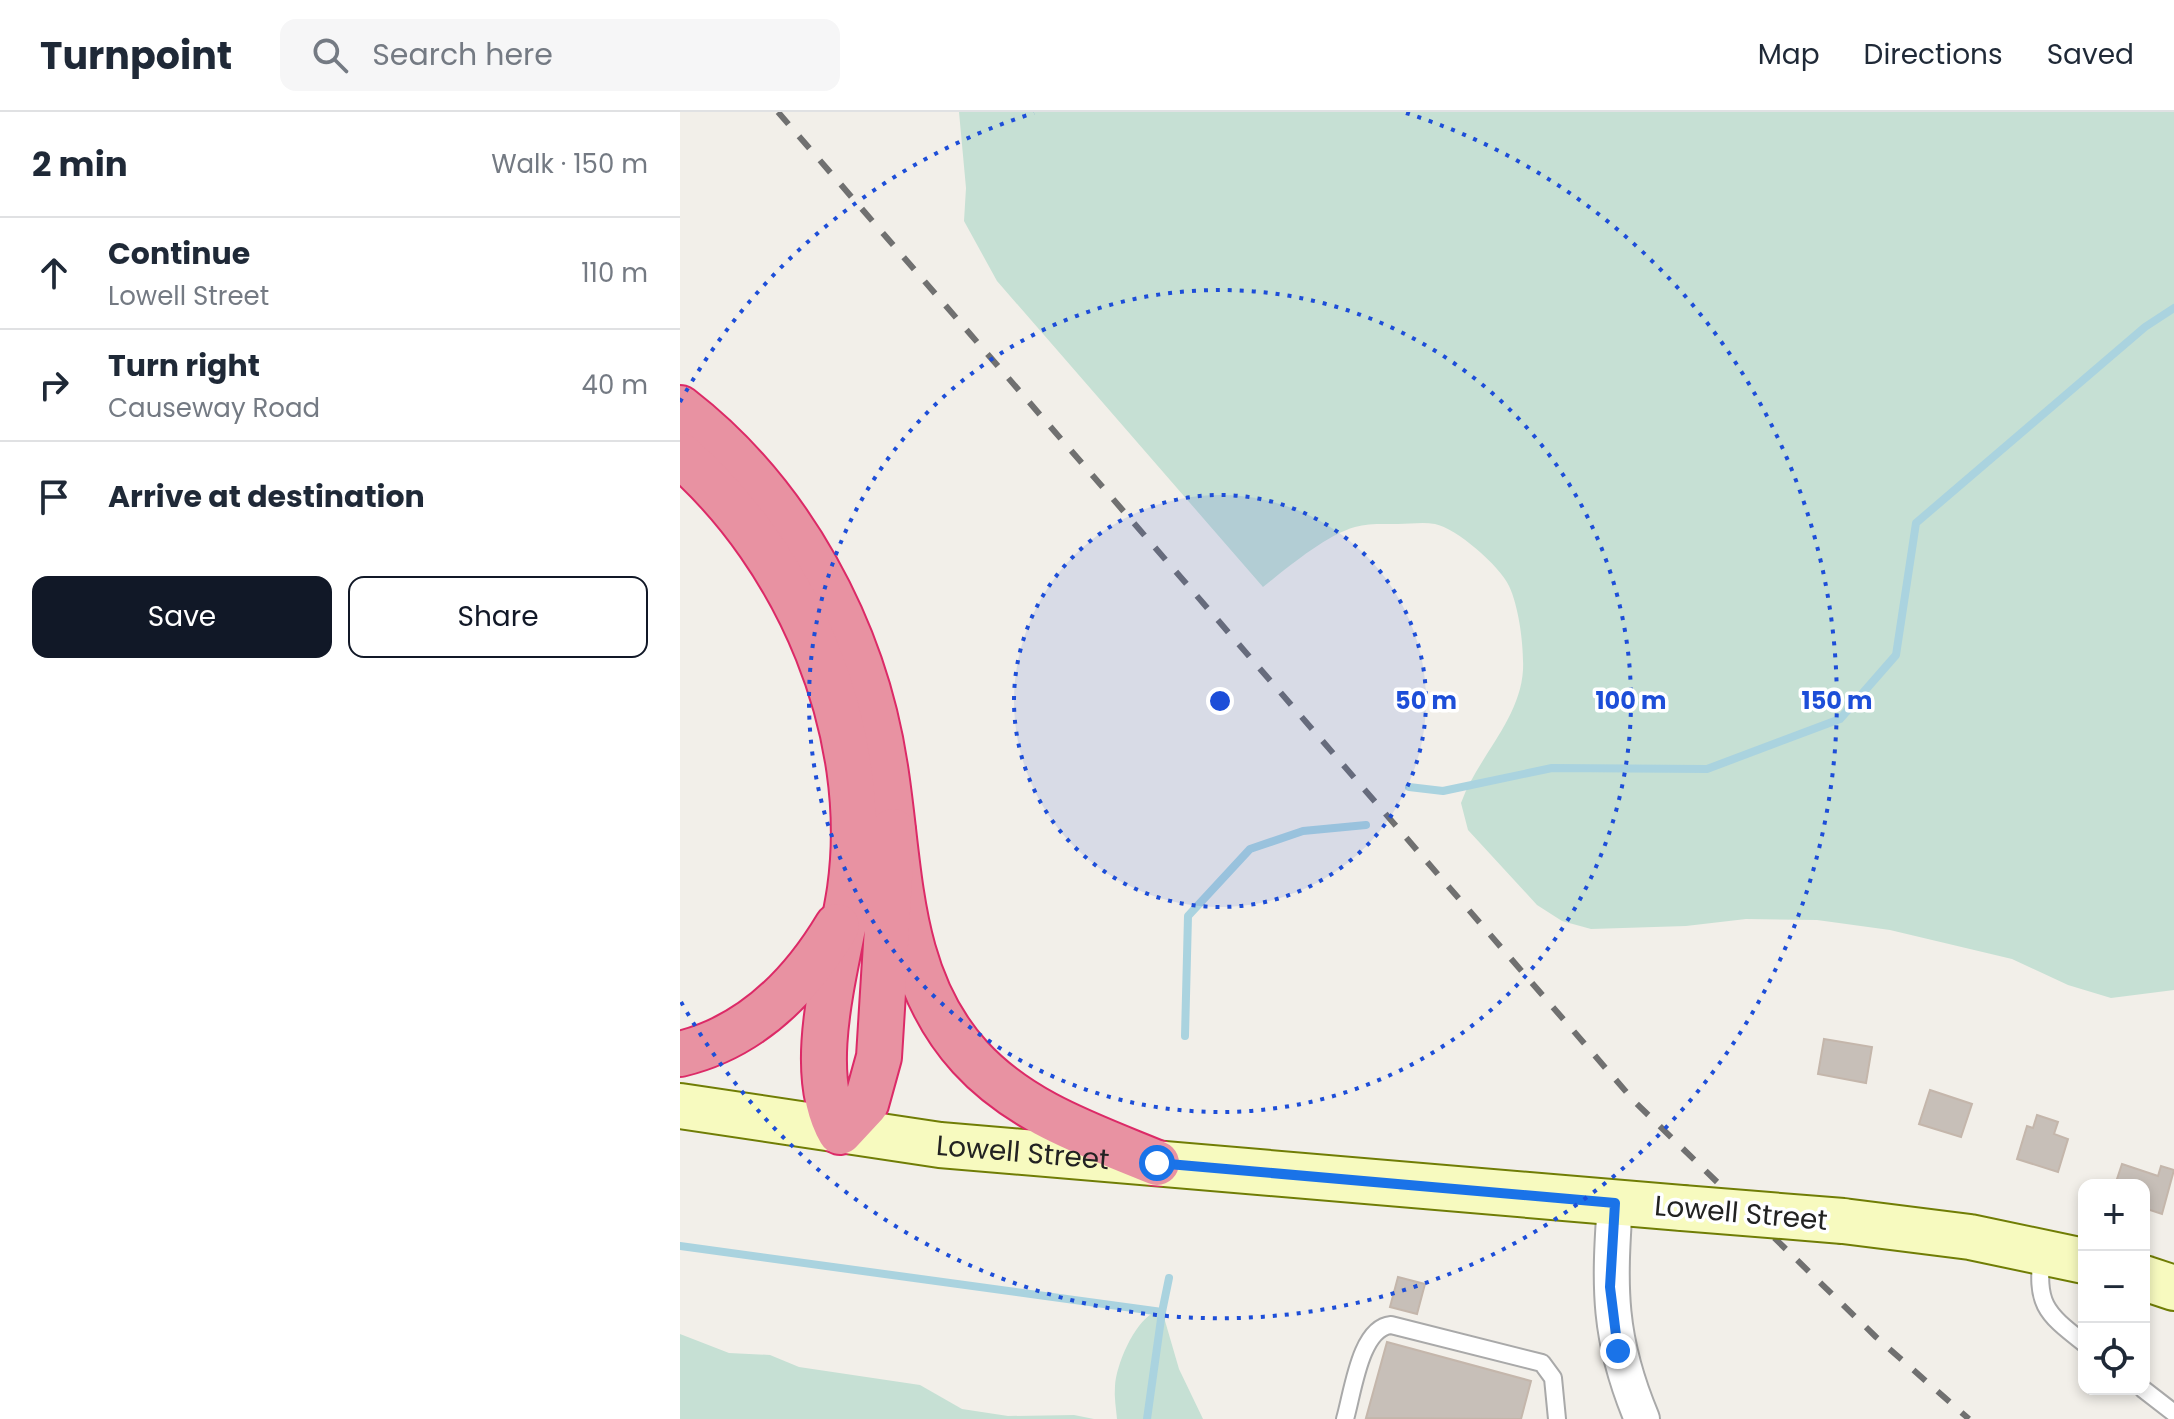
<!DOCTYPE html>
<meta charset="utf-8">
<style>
:root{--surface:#fff;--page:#f6f6f7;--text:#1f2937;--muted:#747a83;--line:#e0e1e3;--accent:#111827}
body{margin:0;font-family:Poppins,sans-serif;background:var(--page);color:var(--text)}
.controls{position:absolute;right:24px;bottom:24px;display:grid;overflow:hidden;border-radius:16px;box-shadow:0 4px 12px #0003}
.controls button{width:72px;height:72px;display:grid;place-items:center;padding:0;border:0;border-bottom:2px solid var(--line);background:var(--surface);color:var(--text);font:40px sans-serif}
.stop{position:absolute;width:24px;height:24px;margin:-18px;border:6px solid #1a73e8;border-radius:50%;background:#fff}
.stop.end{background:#1a73e8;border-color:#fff;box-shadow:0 2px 8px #0008}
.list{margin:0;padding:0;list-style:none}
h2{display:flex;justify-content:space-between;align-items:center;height:104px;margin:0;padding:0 32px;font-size:34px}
h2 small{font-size:26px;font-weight:400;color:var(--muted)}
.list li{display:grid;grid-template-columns:52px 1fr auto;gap:24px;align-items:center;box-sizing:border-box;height:112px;padding:0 32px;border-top:2px solid var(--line)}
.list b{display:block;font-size:30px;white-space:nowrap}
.list p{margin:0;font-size:26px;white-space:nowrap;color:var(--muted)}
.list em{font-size:26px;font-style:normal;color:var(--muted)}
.actions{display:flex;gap:16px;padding:24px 32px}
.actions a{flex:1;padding:18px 0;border:2px solid var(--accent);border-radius:16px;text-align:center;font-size:28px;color:var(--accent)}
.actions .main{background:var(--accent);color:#fff}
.icon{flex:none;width:44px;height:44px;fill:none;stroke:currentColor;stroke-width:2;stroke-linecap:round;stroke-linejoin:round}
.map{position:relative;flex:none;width:1494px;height:1307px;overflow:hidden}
header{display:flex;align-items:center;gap:48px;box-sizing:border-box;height:112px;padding:0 40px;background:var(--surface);border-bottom:2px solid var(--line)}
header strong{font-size:38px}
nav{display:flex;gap:44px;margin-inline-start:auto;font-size:28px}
.search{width:560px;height:72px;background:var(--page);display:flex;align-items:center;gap:20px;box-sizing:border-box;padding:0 28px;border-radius:16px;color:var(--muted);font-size:30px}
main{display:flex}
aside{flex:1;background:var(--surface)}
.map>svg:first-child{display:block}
.wetland{fill:#c6e0d4}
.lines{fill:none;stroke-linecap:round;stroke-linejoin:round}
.stream{stroke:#aad3df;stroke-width:8}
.building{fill:#c7bfb8;stroke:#c4b6ab;stroke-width:2}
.service-casing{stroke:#a9a9a9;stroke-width:20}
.minor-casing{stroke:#a9a9a9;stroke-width:38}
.secondary-casing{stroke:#707d05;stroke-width:48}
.motorway-casing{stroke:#dc2a67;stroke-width:48}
.service{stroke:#fff;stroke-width:16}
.minor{stroke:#fff;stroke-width:34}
.secondary{stroke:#f7fabf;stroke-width:44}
.motorway{stroke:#e892a2;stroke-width:44}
.rail{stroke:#707070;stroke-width:6;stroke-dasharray:16 16;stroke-linecap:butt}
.secondary-bridge-casing{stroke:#707d05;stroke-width:48;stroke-linecap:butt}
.secondary-bridge{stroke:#f7fabf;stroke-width:44}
.route{stroke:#1a73e8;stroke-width:10}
.ring{fill:none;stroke:#1d4ed8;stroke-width:4;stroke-dasharray:4 8}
.labels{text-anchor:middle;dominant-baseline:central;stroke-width:7;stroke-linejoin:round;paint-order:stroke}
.street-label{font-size:28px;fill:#222;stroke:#fff}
.centre{fill:#1d4ed8;stroke:#fff;stroke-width:4}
.ring-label{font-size:24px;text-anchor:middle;font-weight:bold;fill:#1d4ed8;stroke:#fff;stroke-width:7;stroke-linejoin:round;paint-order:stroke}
</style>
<header>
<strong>Turnpoint</strong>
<div class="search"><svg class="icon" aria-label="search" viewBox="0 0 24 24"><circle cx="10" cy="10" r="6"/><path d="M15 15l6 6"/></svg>Search here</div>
<nav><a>Map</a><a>Directions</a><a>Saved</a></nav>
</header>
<main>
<aside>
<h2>2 min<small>Walk · 150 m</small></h2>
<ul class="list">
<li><svg class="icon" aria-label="ahead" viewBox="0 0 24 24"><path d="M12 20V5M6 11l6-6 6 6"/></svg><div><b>Continue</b><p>Lowell Street</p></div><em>110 m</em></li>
<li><svg class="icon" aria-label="right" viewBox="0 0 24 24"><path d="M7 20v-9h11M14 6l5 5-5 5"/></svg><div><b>Turn right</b><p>Causeway Road</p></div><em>40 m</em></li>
<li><svg class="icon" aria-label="arrive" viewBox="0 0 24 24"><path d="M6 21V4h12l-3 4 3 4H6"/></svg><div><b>Arrive at destination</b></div></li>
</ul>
<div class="actions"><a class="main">Save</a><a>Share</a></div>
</aside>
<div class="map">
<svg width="1494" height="1307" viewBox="0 0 1494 1307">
<rect width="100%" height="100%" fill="#f2efe9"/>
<g class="wetland">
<path d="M279 0H1494V878L1431 886 1388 873 1332 847 1210 818 1137 808 1066 807 1006 814 911 817 882 809 857 793 788 718 781 691C797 646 840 608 843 558 844 534 839 495 829 474 820 454 776 416 755 412 743 410 730 412 718 412 705 412 688 411 675 415 646 423 607 456 583 475L317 169 284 109 286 76Z"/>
<path d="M473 1201 483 1202 499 1257 523 1307H437C436 1296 434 1285 435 1274 436 1253 454 1211 473 1201Z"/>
<polygon points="0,1222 49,1241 90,1243 119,1255 240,1273 282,1297 328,1304 394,1303 414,1307 0,1307"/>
</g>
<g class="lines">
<g class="stream">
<polyline points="729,675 763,679 872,656 1027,657 1160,607 1216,543 1236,411 1465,215 1494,196"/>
<polyline points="505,924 508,804 570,737 623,719 686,713"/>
<polyline points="0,1134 482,1200 489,1166"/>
<polyline points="467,1307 482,1200"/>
</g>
</g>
<g class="building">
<polygon points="1144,927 1192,935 1186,971 1138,962"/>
<polygon points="1250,978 1292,992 1281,1025 1239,1012"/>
<polygon points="1357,1003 1378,1010 1374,1022 1388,1027 1378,1060 1337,1047 1347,1014 1353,1016"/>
<polygon points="1442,1052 1478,1064 1481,1054 1494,1058 1482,1102 1464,1096 1464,1073 1435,1073"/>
<polygon points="718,1165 745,1172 737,1202 710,1195"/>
<polygon points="707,1230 851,1269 841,1307 686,1306"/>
</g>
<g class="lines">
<g class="service-casing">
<g id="service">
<path d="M1362 1140C1356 1192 1364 1200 1404 1231"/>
<polyline points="1463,1277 1494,1301"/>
<path d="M665 1307C673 1280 680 1216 711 1213L862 1251 873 1266 877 1307"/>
</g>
</g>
<g class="minor-casing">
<path id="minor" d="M935 1091C929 1176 928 1226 962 1307"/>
</g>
<g class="secondary-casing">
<g id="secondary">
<path id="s1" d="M0 994 260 1033 1002 1096"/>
<polyline points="1163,1109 1290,1125 1404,1149"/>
<polyline points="1464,1166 1494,1176"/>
</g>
</g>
<g class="motorway-casing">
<g id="motorway">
<path d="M0 296C111 382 184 517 205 655 221 756 216 864 290 945 340 1000 409 1023 477 1051"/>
<path d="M0 343C118 446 192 620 170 777 160 847 123 956 160 1020L186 992 199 945 213 719"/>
<path d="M0 942C71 925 121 874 157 814"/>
</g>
</g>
<use href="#service" class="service"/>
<use href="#minor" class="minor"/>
<use href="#secondary" class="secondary"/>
<use href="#motorway" class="motorway"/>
<polyline class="rail" points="98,0 955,990 1196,1225 1289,1307"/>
<g class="secondary-bridge-casing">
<polyline id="secondary-bridge" points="1002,1096 1163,1109"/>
</g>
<use href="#secondary-bridge" class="secondary-bridge"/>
</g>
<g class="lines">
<polyline class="route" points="477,1051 935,1091 930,1175 938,1239"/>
</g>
<circle cx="540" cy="589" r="206" fill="#1d4ed8" fill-opacity=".12"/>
<g class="ring">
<circle cx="540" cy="589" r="206"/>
<circle cx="540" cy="589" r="411"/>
<path d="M0 290A617 617 0 0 1 354 1M726 1A617 617 0 1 1 0 888"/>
</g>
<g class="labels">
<g class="street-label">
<text stroke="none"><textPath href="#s1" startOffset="346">Lowell Street</textPath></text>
<text transform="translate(1061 1101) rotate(5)">Lowell Street</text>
</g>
</g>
<circle cx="540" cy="589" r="12" class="centre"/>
<g class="ring-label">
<text x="746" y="597">50 m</text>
<text x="951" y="597">100 m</text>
<text x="1157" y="597">150 m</text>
</g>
</svg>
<div class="controls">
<button>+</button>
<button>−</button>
<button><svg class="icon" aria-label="locate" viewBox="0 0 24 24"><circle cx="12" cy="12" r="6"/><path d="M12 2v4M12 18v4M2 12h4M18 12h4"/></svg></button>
</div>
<div class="stop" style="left:477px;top:1051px"></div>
<div class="stop end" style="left:938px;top:1239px"></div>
</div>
</main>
